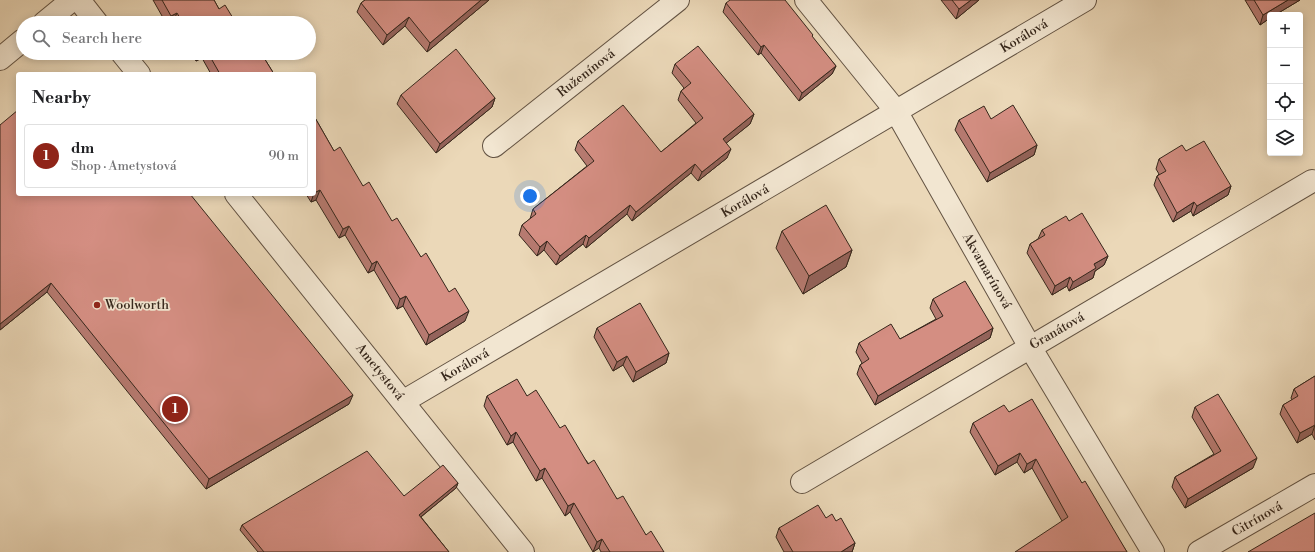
<!DOCTYPE html>
<meta charset="utf-8">
<style>
:root{--surface:#fff;--page:#f6f6f6;--text:#202124;--muted:#757577;--line:#e0e0e0;--accent:#8f2418}
body{margin:0;font-family:"Libre Bodoni",serif;background:var(--page);color:var(--text)}
.controls{position:absolute;right:12px;top:12px;display:grid;overflow:hidden;border-radius:4px;box-shadow:0 2px 10px #0003}
.controls button{width:36px;height:36px;display:grid;place-items:center;padding:0;border:0;border-bottom:1px solid var(--line);background:var(--surface);color:var(--text);font:20px sans-serif}
.you{position:absolute;left:530px;top:196px;width:14px;height:14px;margin:-10px;border:3px solid #fff;border-radius:50%;background:#1a73e8;box-shadow:0 0 0 6px #1a73e833}
.badge{display:grid;place-items:center;width:26px;height:26px;border-radius:50%;background:var(--accent);color:#fff;font-size:13px;font-weight:700}
.pin{position:absolute;translate:-50% -50%;border:2px solid #fff;box-shadow:0 1px 4px #0006}
.list{margin:0;padding:0;list-style:none}
h2{display:flex;justify-content:space-between;align-items:center;height:52px;margin:0;padding:0 16px;font-size:17px}
h2 small{font-size:13px;font-weight:400;color:var(--muted)}
.list li{display:grid;grid-template-columns:26px 1fr auto;gap:12px;align-items:center;box-sizing:border-box;height:64px;margin:0 8px 8px;padding:0 8px;border:1px solid var(--line);border-radius:4px}
.list b{display:block;font-size:15px;white-space:nowrap}
.list p{margin:0;font-size:13px;white-space:nowrap;color:var(--muted)}
.list em{font-size:13px;font-style:normal;color:var(--muted)}
.icon{flex:none;width:22px;height:22px;fill:none;stroke:currentColor;stroke-width:2;stroke-linecap:round;stroke-linejoin:round}
.map{position:relative;flex:none;width:1315px;height:552px;overflow:hidden}
.search{position:absolute;background:var(--surface);box-shadow:0 2px 10px #0003;left:16px;top:16px;width:300px;height:44px;display:flex;align-items:center;gap:10px;box-sizing:border-box;padding:0 14px;border-radius:22px;color:var(--muted);font-size:15px}
.panel{position:absolute;background:var(--surface);box-shadow:0 2px 10px #0003;left:16px;top:72px;width:300px;height:124px;border-radius:4px}
.map>svg:first-child{display:block}
.lines{fill:none;stroke-linecap:round;stroke-linejoin:round}
.street-casing{stroke:#635343;stroke-width:24}
.street{stroke:#f2e6d1;stroke-width:22}
.wall{fill:#b67a70;stroke:#36271c}
.shaded-wall{fill:#94635b;stroke:#36271c}
.building{fill:#d48e82;stroke:#36271c}
.poi-dot{fill:#8f2418;stroke:#f2e6d1;stroke-width:1.5}
.labels{text-anchor:middle;dominant-baseline:central;stroke-width:3.5;stroke-linejoin:round;paint-order:stroke}
.street-label{font-size:13px;fill:#36271c;stroke:#f2e6d1}
.poi-label{font-size:13px;fill:#36271c;stroke:#f2e6d1;text-anchor:start}
</style>
<div class="map">
<svg width="1315" height="552" viewBox="0 0 1315 552">
<rect width="100%" height="100%" fill="#ebd8b8"/>
<filter id="stains"><feTurbulence type="fractalNoise" baseFrequency=".005" numOctaves="4"/><feColorMatrix values="0 0 0 0 .2 0 0 0 0 .09 0 0 0 0 .02 0 0 0 .5 -.17"/></filter>
<radialGradient id="worn" r=".72"><stop offset=".6" stop-color="#630" stop-opacity="0"/><stop offset="1" stop-color="#630" stop-opacity=".3"/></radialGradient>
<g class="lines">
<g class="street-casing">
<g id="street">
<polyline points="79,0 97,23"/>
<polyline points="806,0 896,111 1030,347 1153,552"/>
<polyline points="44,23 72,0"/>
<polyline points="122,53 139,74"/>
<polyline points="0,59 23,40"/>
<polyline points="494,146 678,0"/>
<polyline points="236,194 523,552"/>
<polyline points="404,401 1085,0"/>
<polyline points="802,482 1312,181"/>
<polyline points="1199,552 1315,485"/>
</g>
</g>
<use href="#street" class="street"/>
</g>
<g class="wall">
<polygon points="153,0 214,0 219,9 236,23 174,23 173,22 172,23 166,23"/>
<polygon points="365,0 489,0 427,52 405,26 383,45 357,12 361,3"/>
<polygon points="941,0 979,0 956,19"/>
<polygon points="1245,0 1300,0 1275,15 1270,15 1270,18 1260,25"/>
<polygon points="726,3 812,37 836,66 832,74 799,101 761,53 758,55 723,12"/>
<polygon points="191,53 261,53 274,74 211,74 202,58 196,61"/>
<polygon points="675,64 754,114 750,124 726,143 727,158 698,181 691,173 632,221 627,214 586,248 583,244 556,265 544,250 537,256 519,235 522,225 530,219 533,209 587,166 575,150 578,141 661,152 696,123 678,100 681,91 684,88 672,73"/>
<polygon points="401,95 495,98 492,107 436,153 397,104"/>
<polygon points="314,116 334,151 421,257 465,321 426,345 403,306 397,309 374,270 368,273 345,235 339,238 316,200 311,202 306,194 314,194"/>
<polygon points="991,119 1037,145 1034,155 987,182 955,130 959,120"/>
<polygon points="0,125 349,404 206,489 47,292 0,330"/>
<polygon points="1186,151 1231,186 1228,195 1193,216 1191,211 1173,222 1154,185 1157,176 1159,174 1156,169 1159,159"/>
<polygon points="1069,221 1108,256 1104,265 1095,271 1093,278 1069,291 1067,286 1052,295 1027,253 1030,244 1038,239 1042,230"/>
<polygon points="782,231 852,250 846,267 803,294 776,248"/>
<polygon points="933,299 993,328 990,338 875,405 857,374 860,365 862,363 856,352 859,343 900,339 936,319 930,308"/>
<polygon points="597,328 669,353 666,363 633,382 623,365 613,371 594,337"/>
<polygon points="1315,376 1315,440 1312,434 1297,443 1280,414 1283,405 1292,400 1291,398 1294,389"/>
<polygon points="487,396 527,396 560,428 646,535 664,552 601,552 599,548 593,552 570,512 565,516 542,478 536,481 513,442 507,445 484,406"/>
<polygon points="1195,407 1253,468 1185,508 1172,487 1175,477 1214,454 1192,417"/>
<polygon points="1009,412 1082,483 1127,552 1062,521 1032,468 1024,473 1017,462 995,475 970,432 973,423"/>
<polygon points="458,483 456,488 421,517 449,552 258,552 240,530 242,525 404,496"/>
<polygon points="826,518 836,521 855,543 852,552 784,552 776,537 779,528"/>
</g>
<g class="shaded-wall">
<polygon points="481,0 489,0 427,52 430,43"/>
<polygon points="971,0 979,0 956,19 959,9"/>
<polygon points="1288,0 1300,0 1275,15 1270,15 1270,18 1260,25 1263,15"/>
<polygon points="177,13 173,22 172,23 168,23 171,16"/>
<polygon points="409,17 405,26 383,45 387,35"/>
<polygon points="764,45 761,53 758,55 761,47"/>
<polygon points="199,53 204,53 202,58 196,61"/>
<polygon points="836,66 832,74 799,101 802,93"/>
<polygon points="495,98 492,107 436,153 440,144"/>
<polygon points="754,114 750,124 719,149 723,139"/>
<polygon points="1037,145 1034,155 987,182 990,173"/>
<polygon points="731,149 727,158 698,181 702,172"/>
<polygon points="695,164 691,173 632,221 636,212"/>
<polygon points="1231,186 1228,195 1193,216 1197,206"/>
<polygon points="320,190 316,200 311,202 314,193"/>
<polygon points="1194,202 1191,211 1173,222 1177,213"/>
<polygon points="630,205 627,214 586,248 589,238"/>
<polygon points="349,226 345,235 339,238 343,229"/>
<polygon points="586,235 583,244 556,265 560,256"/>
<polygon points="547,241 544,250 537,256 540,247"/>
<polygon points="852,250 846,267 803,294 809,276"/>
<polygon points="1108,256 1104,265 1095,271 1093,278 1069,291 1073,282 1094,264"/>
<polygon points="377,261 374,270 368,273 372,264"/>
<polygon points="1070,277 1067,286 1052,295 1055,286"/>
<polygon points="51,283 47,292 0,330 0,324"/>
<polygon points="406,296 403,306 397,309 400,299"/>
<polygon points="469,311 465,321 426,345 429,335"/>
<polygon points="993,328 990,338 875,405 878,396"/>
<polygon points="669,353 666,363 633,382 636,372"/>
<polygon points="627,356 623,365 613,371 617,362"/>
<polygon points="353,395 349,404 206,489 209,479"/>
<polygon points="1315,425 1312,434 1297,443 1300,433"/>
<polygon points="516,432 513,442 507,445 511,436"/>
<polygon points="1020,453 1017,462 995,475 998,466"/>
<polygon points="1257,458 1253,468 1185,508 1188,499"/>
<polygon points="1036,459 1032,468 1024,473 1027,464"/>
<polygon points="545,468 542,478 536,481 540,471"/>
<polygon points="458,483 456,488 417,520 419,515"/>
<polygon points="574,503 570,512 565,516 568,506"/>
<polygon points="602,539 599,548 593,552 597,542"/>
<polygon points="855,543 852,552 841,552"/>
</g>
<g class="building">
<polygon points="162,0 214,0 219,9 225,5 236,23 183,23 177,13 171,16"/>
<polygon points="365,0 481,0 430,43 409,17 387,35 361,3"/>
<polygon points="730,0 785,0 813,35 812,36 836,66 802,93 764,45 761,47 726,3"/>
<polygon points="952,0 971,0 959,9"/>
<polygon points="1254,0 1288,0 1263,15"/>
<polygon points="698,46 754,114 723,139 731,149 702,172 695,164 636,212 630,205 589,238 586,235 560,256 547,241 540,247 522,225 536,214 533,209 594,161 578,141 623,105 661,152 703,118 681,91 691,83 675,64"/>
<polygon points="456,49 495,98 440,144 401,95"/>
<polygon points="208,53 261,53 274,74 220,74"/>
<polygon points="1013,105 1037,145 990,173 959,120 984,106 991,119"/>
<polygon points="18,110 18,194 190,194 353,395 209,479 51,283 0,324 0,125"/>
<polygon points="314,116 334,151 340,147 363,186 369,182 392,221 397,218 421,257 426,253 449,292 455,288 469,311 429,335 406,296 400,299 377,261 372,264 349,226 343,229 320,190 314,193"/>
<polygon points="1204,141 1231,186 1197,206 1194,202 1177,213 1157,176 1166,171 1159,159 1182,145 1186,151"/>
<polygon points="826,205 852,250 809,276 782,231"/>
<polygon points="1082,213 1108,256 1094,264 1096,268 1073,282 1070,277 1055,286 1030,244 1045,235 1042,230 1066,216 1069,221"/>
<polygon points="965,281 993,328 878,396 860,365 869,359 859,343 891,324 900,339 943,316 933,299"/>
<polygon points="640,303 669,353 636,372 627,356 617,362 597,328"/>
<polygon points="1315,376 1315,425 1300,433 1283,405 1298,396 1294,389"/>
<polygon points="517,379 527,396 536,390 560,428 565,425 588,464 594,460 617,499 623,496 646,535 651,531 664,552 610,552 602,539 597,542 574,503 568,506 545,468 540,471 516,432 511,436 487,396"/>
<polygon points="1218,394 1257,458 1188,499 1175,477 1221,451 1195,407"/>
<polygon points="1032,399 1082,483 1085,481 1127,552 1015,552 1068,517 1036,459 1027,464 1020,453 998,466 973,423 1004,405 1009,412"/>
<polygon points="367,451 404,496 443,465 458,483 419,515 449,552 264,552 242,525"/>
<polygon points="818,505 826,518 832,514 836,521 841,518 855,543 841,552 793,552 779,528"/>
<polygon points="1315,513 1315,552 1248,552"/>
</g>
<circle class="poi-dot" cx="97" cy="305" r="4"/>
<g class="labels">
<g class="street-label">
<text transform="translate(1024 36) rotate(-31)">Korálová</text>
<text transform="translate(586 73) rotate(-38)">Ruženínová</text>
<text transform="translate(745 201) rotate(-30)">Korálová</text>
<text transform="translate(987 271) rotate(60)">Akvamarínová</text>
<text transform="translate(1057 331) rotate(-30)">Granátová</text>
<text transform="translate(465 365) rotate(-30)">Korálová</text>
<text transform="translate(380 372) rotate(51)">Ametystová</text>
<text transform="translate(1257 519) rotate(-30)">Citrínová</text>
</g>
<g class="poi-label">
<text x="105" y="305">Woolworth</text>
</g>
</g>
<rect width="100%" height="100%" filter="url(#stains)"/>
<rect width="100%" height="100%" fill="url(#worn)"/>
</svg>
<div class="controls">
<button>+</button>
<button>−</button>
<button><svg class="icon" aria-label="locate" viewBox="0 0 24 24"><circle cx="12" cy="12" r="6"/><path d="M12 2v4M12 18v4M2 12h4M18 12h4"/></svg></button>
<button><svg class="icon" aria-label="layers" viewBox="0 0 24 24"><path d="M12 4l9 5-9 5-9-5zM3 14l9 5 9-5"/></svg></button>
</div>
<div class="you"></div>
<div class="pin badge" style="left:175px;top:409px">1</div>
<div class="search"><svg class="icon" aria-label="search" viewBox="0 0 24 24"><circle cx="10" cy="10" r="6"/><path d="M15 15l6 6"/></svg>Search here</div>
<section class="panel">
<h2>Nearby<small></small></h2>
<ul class="list">
<li><span class="badge">1</span><div><b>dm</b><p>Shop · Ametystová</p></div><em>90 m</em></li>
</ul>
</section>
</div>
